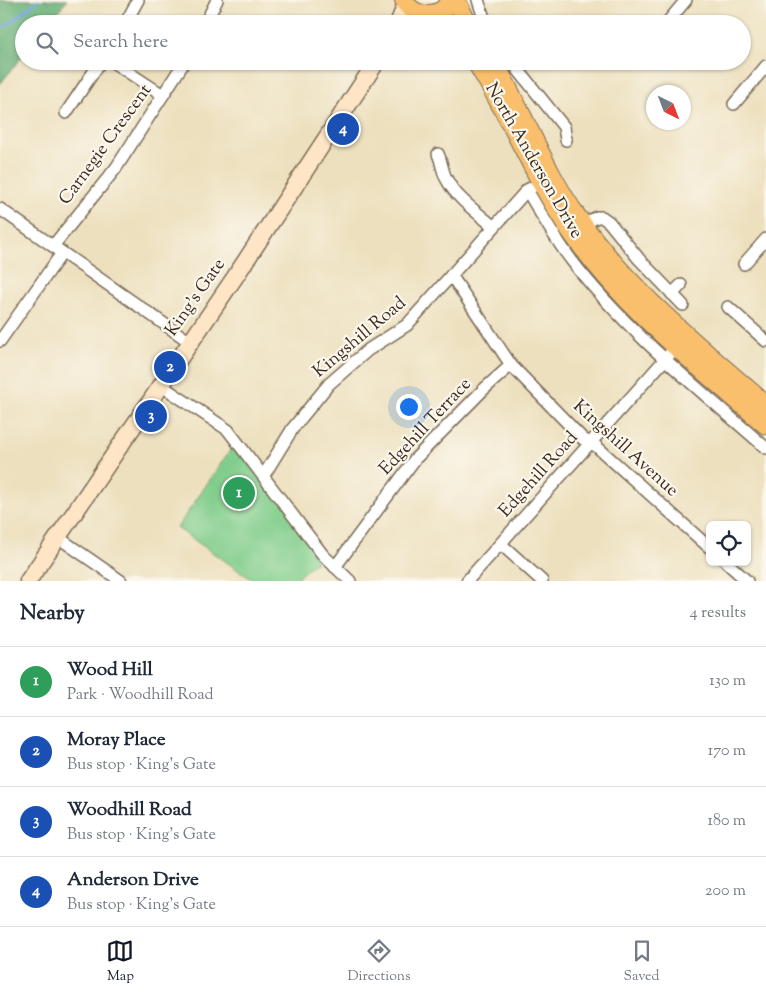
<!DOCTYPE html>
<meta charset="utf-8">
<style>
:root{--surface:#fff;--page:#f6f6f7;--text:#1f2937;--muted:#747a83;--line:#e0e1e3;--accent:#111827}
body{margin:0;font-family:"Sorts Mill Goudy",serif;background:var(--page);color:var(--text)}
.controls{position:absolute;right:15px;bottom:15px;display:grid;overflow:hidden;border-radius:8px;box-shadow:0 1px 4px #0004}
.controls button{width:45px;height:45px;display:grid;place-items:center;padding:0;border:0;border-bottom:1px solid var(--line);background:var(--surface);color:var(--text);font:25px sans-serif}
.compass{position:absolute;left:646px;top:85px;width:45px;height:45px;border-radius:50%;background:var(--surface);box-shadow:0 1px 4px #0004;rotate:138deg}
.you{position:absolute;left:408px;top:406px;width:18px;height:18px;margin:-12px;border:4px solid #fff;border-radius:50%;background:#1a73e8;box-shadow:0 0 0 8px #1a73e833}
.badge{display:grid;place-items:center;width:32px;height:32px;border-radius:50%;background:var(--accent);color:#fff;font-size:16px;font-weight:700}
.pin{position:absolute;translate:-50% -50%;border:2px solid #fff;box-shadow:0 1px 5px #0006}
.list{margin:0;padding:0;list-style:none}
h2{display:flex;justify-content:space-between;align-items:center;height:65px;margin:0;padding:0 20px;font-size:21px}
h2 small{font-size:16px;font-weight:400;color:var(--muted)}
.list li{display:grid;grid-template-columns:32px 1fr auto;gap:15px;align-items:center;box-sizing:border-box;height:70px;padding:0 20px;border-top:1px solid var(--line)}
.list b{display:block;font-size:19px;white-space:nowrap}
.list p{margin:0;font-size:16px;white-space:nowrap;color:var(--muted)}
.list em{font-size:16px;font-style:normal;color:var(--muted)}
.icon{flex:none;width:28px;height:28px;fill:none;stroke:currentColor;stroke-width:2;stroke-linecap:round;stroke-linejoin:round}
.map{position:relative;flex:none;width:766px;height:581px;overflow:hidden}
.search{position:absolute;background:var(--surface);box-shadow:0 1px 4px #0004;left:15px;right:15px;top:15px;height:55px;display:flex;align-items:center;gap:12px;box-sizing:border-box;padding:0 18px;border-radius:28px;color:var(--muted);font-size:19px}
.sheet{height:345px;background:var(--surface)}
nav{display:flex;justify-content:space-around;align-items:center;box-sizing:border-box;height:70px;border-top:1px solid var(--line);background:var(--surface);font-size:14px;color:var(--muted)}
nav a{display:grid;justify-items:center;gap:2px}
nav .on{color:var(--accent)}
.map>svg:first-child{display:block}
.green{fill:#80cd8b;stroke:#5e7c54}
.forest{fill:#68b077;stroke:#526d4a}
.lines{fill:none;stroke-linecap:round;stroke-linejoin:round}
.stream{stroke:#679dd4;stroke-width:3}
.street-casing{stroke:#796a56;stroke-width:14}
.secondary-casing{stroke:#796a56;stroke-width:19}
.primary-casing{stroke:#796a56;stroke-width:20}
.street{stroke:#fff;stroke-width:11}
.secondary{stroke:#fde5c5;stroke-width:16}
.primary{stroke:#f9bf6d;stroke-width:18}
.labels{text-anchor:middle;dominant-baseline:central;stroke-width:4.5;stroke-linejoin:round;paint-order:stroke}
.street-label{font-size:18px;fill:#3b2a1e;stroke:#fbf7ec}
</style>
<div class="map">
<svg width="766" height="581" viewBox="0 0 766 581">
<rect width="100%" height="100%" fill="#fbf7ec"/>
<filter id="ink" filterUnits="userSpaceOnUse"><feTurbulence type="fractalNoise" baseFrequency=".02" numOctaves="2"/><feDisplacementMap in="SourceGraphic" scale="10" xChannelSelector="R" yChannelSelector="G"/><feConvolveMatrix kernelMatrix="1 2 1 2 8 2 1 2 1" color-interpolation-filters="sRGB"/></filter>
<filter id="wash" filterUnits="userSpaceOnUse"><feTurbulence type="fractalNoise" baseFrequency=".0096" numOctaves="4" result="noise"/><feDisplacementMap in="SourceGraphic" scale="20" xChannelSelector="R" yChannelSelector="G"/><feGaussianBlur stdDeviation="1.12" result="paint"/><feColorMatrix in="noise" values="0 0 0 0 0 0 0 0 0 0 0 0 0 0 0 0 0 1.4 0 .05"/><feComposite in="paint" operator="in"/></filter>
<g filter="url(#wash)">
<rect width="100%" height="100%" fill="#ede0be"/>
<polygon class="green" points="237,440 323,555 293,581 254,581 177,528"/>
<polygon class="forest" points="0,0 67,0 48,24 24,24 24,54 0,84"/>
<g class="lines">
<polyline class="stream" points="0,28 9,24 38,0"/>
</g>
</g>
<g filter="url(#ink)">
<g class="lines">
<g class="street-casing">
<g id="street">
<polyline points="478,0 486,24"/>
<polyline points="125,24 138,0"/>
<polyline points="205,24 217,0"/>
<polyline points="666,24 686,0"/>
<polyline points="111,61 163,95"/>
<polyline points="511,61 564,127 566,140"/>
<polyline points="734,104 766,66"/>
<polyline points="66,113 101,61"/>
<path d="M438 154C442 162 442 172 447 180 457 199 477 212 494 227"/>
<path d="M527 190C541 214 555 239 572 261 627 332 699 389 766 448"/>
<polyline points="0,209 190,342"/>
<polyline points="577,228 597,217 602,217 609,222 639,259 683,305"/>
<polyline points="53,246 116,168 185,61"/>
<polyline points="744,264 766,239"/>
<polyline points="451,275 511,365 583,439 596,446 710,548"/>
<polyline points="672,294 681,285"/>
<polyline points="728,307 766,341"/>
<polyline points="0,341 62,253"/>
<polyline points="162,386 228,430 323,555 350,581"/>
<polyline points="264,475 293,428 329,384 368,350 407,325 527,190 547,179"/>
<polyline points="59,538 121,581"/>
<polyline points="501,544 542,581"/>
<polyline points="726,562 747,581"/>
<polyline points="335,567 415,459 483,390 511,365"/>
<polyline points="467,581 676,347"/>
</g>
</g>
<g class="secondary-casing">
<g id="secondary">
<polyline points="398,24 406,4"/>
<polyline points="411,24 424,14"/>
<polyline points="28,581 235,277 377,61"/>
</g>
</g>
<g class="primary-casing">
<g id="primary">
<path d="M404 0C414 20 441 18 452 0"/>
<polyline points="456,0 468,24"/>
<path d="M475 61C511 116 534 179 572 233 625 309 697 365 766 425"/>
<path d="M493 61C523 111 543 167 576 215 628 290 698 345 766 405"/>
</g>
</g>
<use href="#street" class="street"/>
<use href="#secondary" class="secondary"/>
<use href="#primary" class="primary"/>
</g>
</g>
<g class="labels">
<g class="street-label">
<text transform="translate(106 145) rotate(-54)">Carnegie Crescent</text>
<text transform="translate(533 161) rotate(60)">North Anderson Drive</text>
<text transform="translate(196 298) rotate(-55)">King's Gate</text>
<text transform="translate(360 338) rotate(-40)">Kingshill Road</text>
<text transform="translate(426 427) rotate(-47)">Edgehill Terrace</text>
<text transform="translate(625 449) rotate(42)">Kingshill Avenue</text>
<text transform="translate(539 475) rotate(-48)">Edgehill Road</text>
</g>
</g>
</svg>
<div class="controls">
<button><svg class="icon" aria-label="locate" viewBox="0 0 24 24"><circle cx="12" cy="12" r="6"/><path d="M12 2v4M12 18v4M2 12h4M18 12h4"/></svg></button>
</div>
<svg class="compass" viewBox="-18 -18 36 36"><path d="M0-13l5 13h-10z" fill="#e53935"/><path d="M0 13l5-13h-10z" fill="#747a83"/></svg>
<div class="you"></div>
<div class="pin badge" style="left:239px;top:493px;background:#2e9e5b">1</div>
<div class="pin badge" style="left:170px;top:367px;background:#1a4fb4">2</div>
<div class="pin badge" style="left:151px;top:416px;background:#1a4fb4">3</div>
<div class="pin badge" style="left:343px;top:129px;background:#1a4fb4">4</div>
<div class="search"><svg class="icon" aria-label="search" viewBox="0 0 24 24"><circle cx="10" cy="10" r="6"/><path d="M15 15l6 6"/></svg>Search here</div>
</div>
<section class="sheet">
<h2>Nearby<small>4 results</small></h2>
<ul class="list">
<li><span class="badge" style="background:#2e9e5b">1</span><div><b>Wood Hill</b><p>Park · Woodhill Road</p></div><em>130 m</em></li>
<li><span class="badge" style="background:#1a4fb4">2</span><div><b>Moray Place</b><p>Bus stop · King's Gate</p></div><em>170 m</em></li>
<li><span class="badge" style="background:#1a4fb4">3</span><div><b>Woodhill Road</b><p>Bus stop · King's Gate</p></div><em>180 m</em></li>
<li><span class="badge" style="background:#1a4fb4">4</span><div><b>Anderson Drive</b><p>Bus stop · King's Gate</p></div><em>200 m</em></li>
</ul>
</section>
<nav>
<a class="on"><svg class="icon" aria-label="map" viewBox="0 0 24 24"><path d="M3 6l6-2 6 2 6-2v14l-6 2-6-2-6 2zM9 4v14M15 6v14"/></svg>Map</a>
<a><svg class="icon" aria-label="directions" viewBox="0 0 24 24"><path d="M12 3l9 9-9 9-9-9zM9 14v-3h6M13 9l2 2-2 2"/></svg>Directions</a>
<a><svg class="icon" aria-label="saved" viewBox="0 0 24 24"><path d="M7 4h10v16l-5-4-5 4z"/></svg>Saved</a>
</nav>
